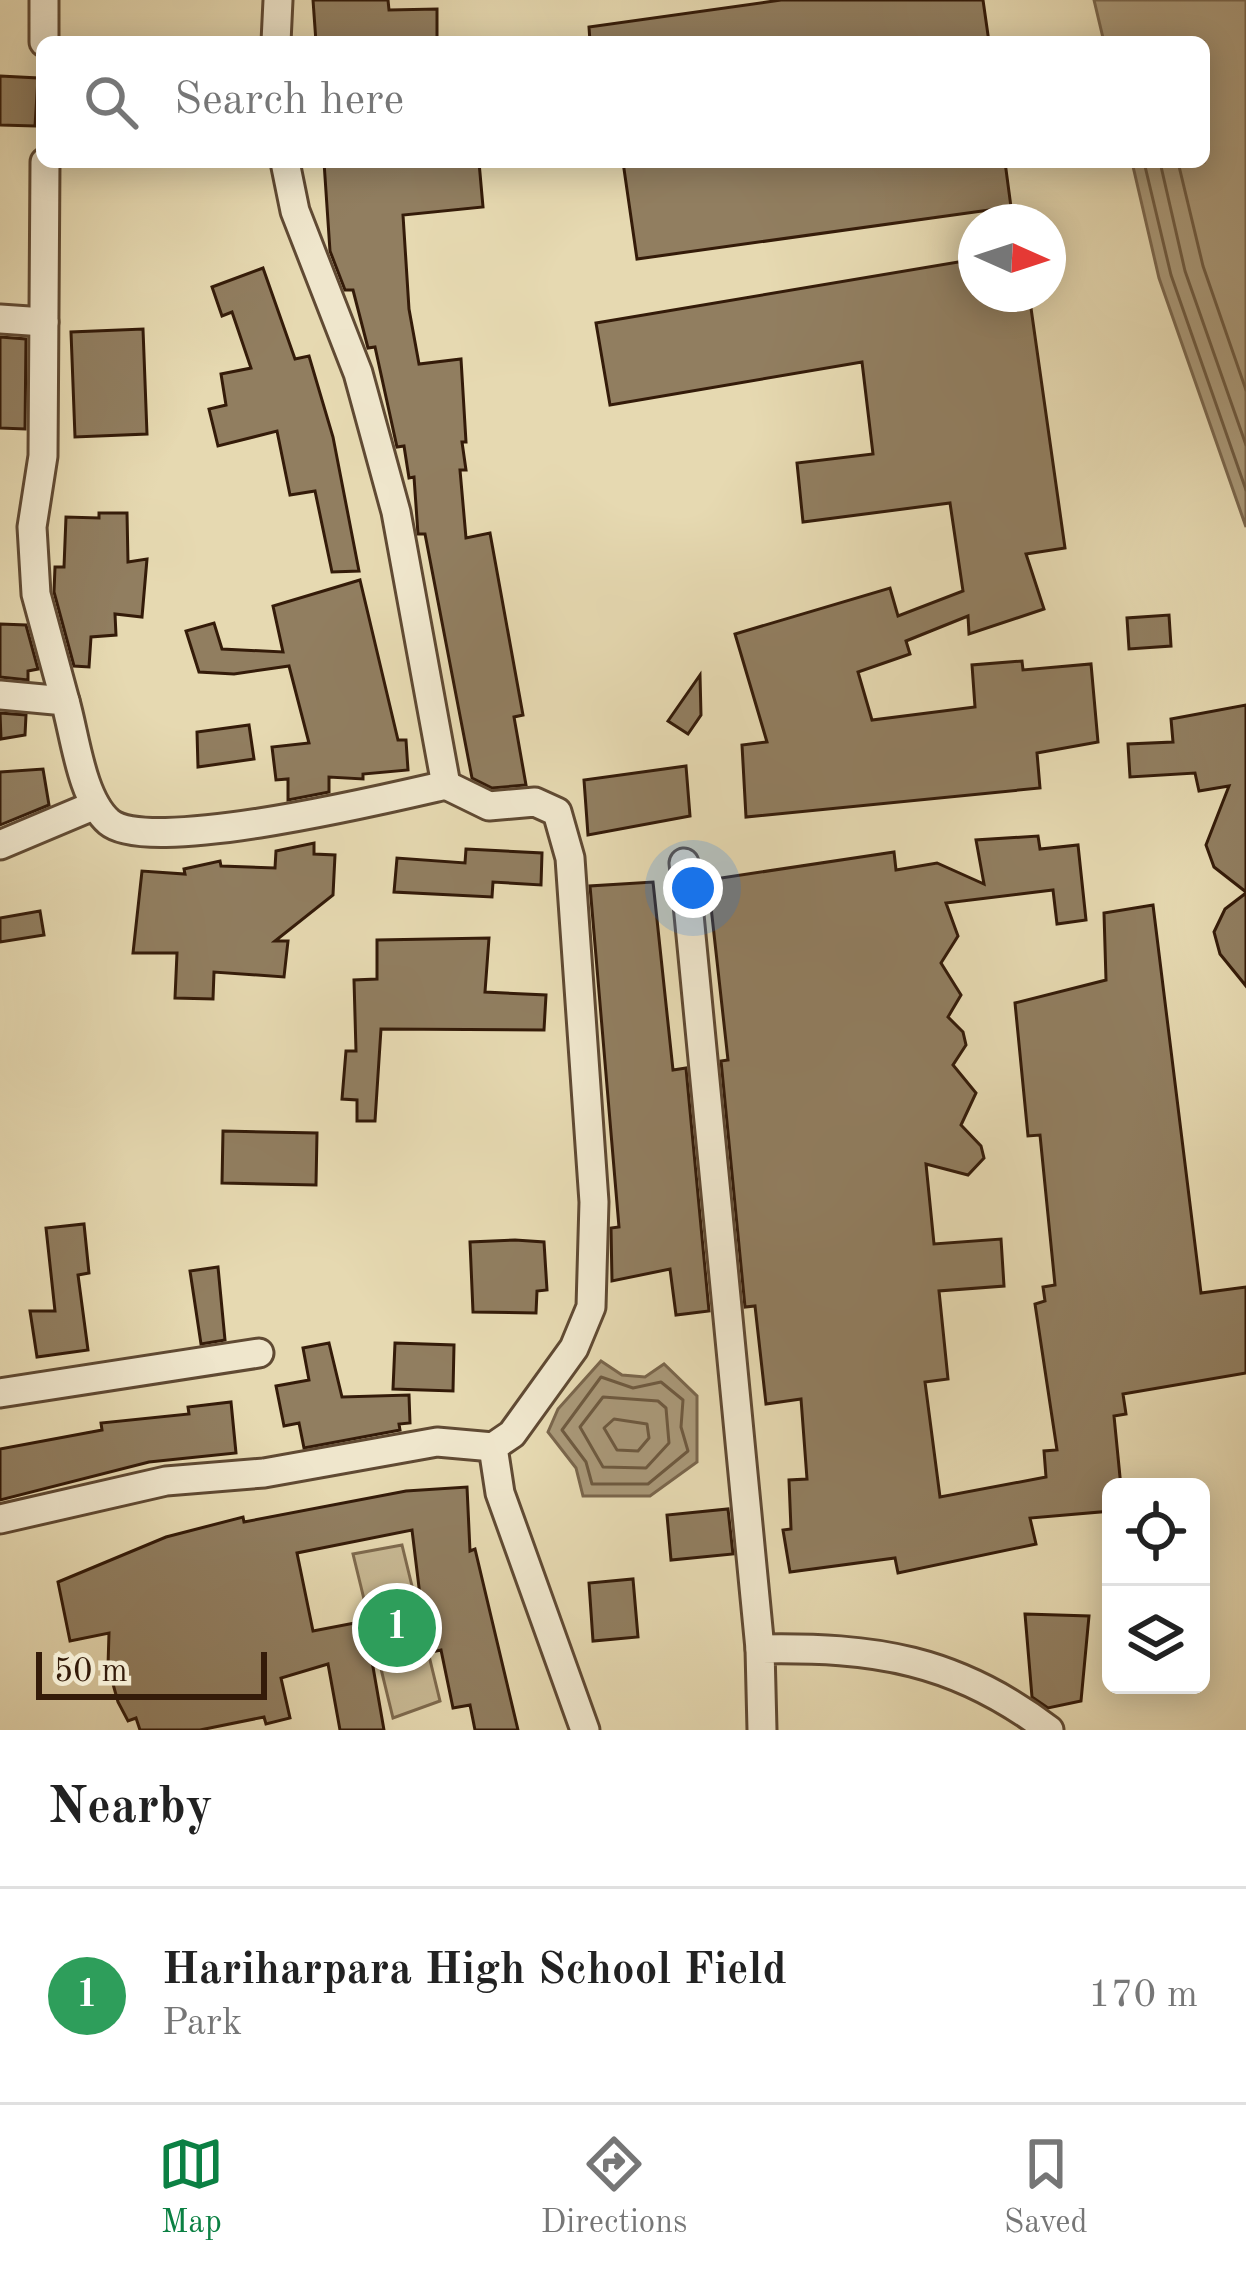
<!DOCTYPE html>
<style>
:root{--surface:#fff;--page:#f6f6f6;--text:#222;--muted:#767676;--line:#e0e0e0;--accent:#0b8043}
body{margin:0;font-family:"Old Standard TT",serif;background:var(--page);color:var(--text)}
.controls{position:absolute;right:36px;bottom:36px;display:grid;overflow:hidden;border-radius:18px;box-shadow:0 6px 30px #0003}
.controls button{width:108px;height:108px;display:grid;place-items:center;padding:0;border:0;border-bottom:3px solid var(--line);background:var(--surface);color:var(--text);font:60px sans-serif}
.compass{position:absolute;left:958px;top:204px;width:108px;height:108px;border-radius:50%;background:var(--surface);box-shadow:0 6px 30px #0003;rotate:93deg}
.scale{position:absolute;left:36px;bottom:30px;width:231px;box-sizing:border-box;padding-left:12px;border:6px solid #341b09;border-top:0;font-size:33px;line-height:42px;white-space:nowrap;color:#341b09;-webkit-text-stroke:9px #efe6cc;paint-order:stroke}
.you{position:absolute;left:693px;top:888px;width:42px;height:42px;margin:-30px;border:9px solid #fff;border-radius:50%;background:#1a73e8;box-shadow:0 0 0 18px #1a73e833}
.badge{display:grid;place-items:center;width:78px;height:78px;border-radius:50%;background:var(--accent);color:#fff;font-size:39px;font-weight:700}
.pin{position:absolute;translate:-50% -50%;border:6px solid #fff;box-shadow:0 3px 12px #0006}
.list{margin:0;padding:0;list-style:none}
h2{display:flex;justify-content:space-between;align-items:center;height:156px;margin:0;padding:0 48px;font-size:51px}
h2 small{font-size:39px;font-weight:400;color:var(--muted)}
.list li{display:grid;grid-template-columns:78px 1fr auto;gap:36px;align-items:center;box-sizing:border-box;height:216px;padding:0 48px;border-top:3px solid var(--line)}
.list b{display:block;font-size:45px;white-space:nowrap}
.list p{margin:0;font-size:39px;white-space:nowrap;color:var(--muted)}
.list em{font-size:39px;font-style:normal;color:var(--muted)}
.icon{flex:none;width:66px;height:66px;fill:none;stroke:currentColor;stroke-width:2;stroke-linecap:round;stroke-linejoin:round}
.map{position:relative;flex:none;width:1246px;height:1730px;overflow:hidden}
.search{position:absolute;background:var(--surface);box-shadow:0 6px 30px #0003;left:36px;right:36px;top:36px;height:132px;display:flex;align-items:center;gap:30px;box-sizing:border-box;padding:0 42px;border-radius:18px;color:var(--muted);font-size:45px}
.sheet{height:372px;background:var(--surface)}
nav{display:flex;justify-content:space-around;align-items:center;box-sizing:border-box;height:168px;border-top:3px solid var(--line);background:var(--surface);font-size:33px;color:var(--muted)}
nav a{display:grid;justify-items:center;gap:6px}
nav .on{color:var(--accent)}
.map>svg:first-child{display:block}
.green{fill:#c8b994;stroke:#7e6a4e;stroke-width:3}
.water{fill:#a99878;stroke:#7a664c;stroke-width:3}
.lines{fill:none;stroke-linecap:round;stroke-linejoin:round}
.shore{stroke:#6e5a40;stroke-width:3}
.building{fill:#917e60;stroke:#341b09;stroke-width:3}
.minor-casing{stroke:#604a33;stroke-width:33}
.minor{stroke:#efe6cc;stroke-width:27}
</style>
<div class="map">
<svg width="1246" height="1730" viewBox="0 0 1246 1730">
<rect width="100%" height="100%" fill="#e6d9b1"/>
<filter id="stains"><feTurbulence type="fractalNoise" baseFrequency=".00167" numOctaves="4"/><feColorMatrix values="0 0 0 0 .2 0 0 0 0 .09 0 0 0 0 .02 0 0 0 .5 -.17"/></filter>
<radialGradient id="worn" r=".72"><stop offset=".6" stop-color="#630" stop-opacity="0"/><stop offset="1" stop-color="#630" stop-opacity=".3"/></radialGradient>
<polygon class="green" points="402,1545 440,1701 393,1718 353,1554"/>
<g class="water">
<polygon points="1094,0 1246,0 1246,527 1159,278 1132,162 1204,162 1204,42 1104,42"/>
<polygon points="601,1361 622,1375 645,1377 664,1364 697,1396 697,1462 650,1496 583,1496 576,1468 548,1432 558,1409"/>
</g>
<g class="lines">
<g class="shore">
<polyline points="1144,162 1171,275 1246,490"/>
<polyline points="1160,162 1185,271 1246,445"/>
<polyline points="1178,162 1203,266 1246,390"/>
<polygon points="601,1377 633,1388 661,1382 683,1400 681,1427 688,1451 648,1484 592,1484 586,1462 562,1430"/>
<polygon points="603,1397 658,1401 666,1408 669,1443 646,1468 603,1467 580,1427"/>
<polygon points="614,1419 647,1424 649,1438 638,1451 617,1450 604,1428"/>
</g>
</g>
<g class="building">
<polygon points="313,0 388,0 389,10 437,9 437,42 316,42"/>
<polygon points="781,0 983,0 989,42 590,42 589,27"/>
<polygon points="0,76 38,78 35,126 0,125"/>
<polygon points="324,162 479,162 483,207 403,215 409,309 419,364 461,359 466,442 462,442 466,470 460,470 466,538 490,533 523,715 514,717 526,785 492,788 472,778 425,534 418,534 414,477 409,478 404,446 397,447 375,347 368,348 353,290 345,290 330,251"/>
<polygon points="623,162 1005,162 1011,207 637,259"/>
<polygon points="976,259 976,294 1029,294 1065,548 1026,554 1044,609 969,634 968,616 906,641 910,654 858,672 872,720 975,707 972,665 1022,661 1023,670 1091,664 1098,742 1037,753 1040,788 746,817 742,745 767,742 735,634 890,588 898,616 963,591 950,503 803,522 797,463 873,454 862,362 610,405 596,323"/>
<polygon points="263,268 295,359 309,356 333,437 359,571 332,572 315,491 290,495 277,431 218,446 209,409 226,405 221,374 251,368 232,312 222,316 212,287"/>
<polygon points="143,329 147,434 75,437 71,332"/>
<polygon points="0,337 26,339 25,429 0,428"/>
<polygon points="99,513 127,513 128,562 147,559 142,617 115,614 116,635 91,637 89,667 74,666 54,592 55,567 64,567 66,517 99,518"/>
<polygon points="360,580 398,740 406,740 408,770 363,774 363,779 329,777 329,792 288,800 288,779 276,780 272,747 309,743 289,666 234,674 199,672 186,631 214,623 222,649 283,652 273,606"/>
<polygon points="1169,615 1171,646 1129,649 1127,618"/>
<polygon points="0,624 26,625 38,669 28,671 28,680 0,677"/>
<polygon points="700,675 701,715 688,734 668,721"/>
<polygon points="1246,705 1246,892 1214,867 1206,845 1229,786 1199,791 1195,773 1130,777 1128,744 1173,742 1171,719"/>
<polygon points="0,713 26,715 25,735 1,739"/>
<polygon points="249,725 254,759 198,767 197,732"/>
<polygon points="686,766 690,816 588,835 584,780"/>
<polygon points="43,769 49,805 0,825 0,772"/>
<polygon points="1038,836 1040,849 1078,845 1086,920 1057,924 1053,890 946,903 958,936 941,963 961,995 948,1017 963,1032 966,1045 953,1065 976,1093 961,1125 981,1146 984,1158 968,1175 926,1164 934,1244 1001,1239 1004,1286 939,1291 948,1379 925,1382 940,1497 1046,1477 1044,1451 1057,1450 1035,1304 1045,1301 1043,1287 1055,1285 1040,1135 1028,1136 1015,1003 1106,980 1104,913 1153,905 1201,1293 1246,1287 1246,1373 1123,1394 1126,1414 1114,1416 1121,1487 1111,1487 1111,1511 1030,1518 1036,1544 898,1573 895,1558 790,1572 783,1530 791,1529 789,1480 807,1479 801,1399 766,1404 755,1306 745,1307 721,1061 728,1060 708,880 894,852 896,870 937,863 984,884 976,840"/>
<polygon points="314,843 314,854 335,855 333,895 275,941 288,941 284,977 214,972 213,999 175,998 177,953 133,953 142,871 185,874 184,869 220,861 221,866 275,868 276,851"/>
<polygon points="466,849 542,853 541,885 493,882 492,897 394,892 397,858 465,863"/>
<polygon points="653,882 673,1070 686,1068 709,1311 676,1315 670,1269 612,1281 611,1228 619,1227 590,886"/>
<polygon points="1246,893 1246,986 1220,954 1214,932 1225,909"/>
<polygon points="40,911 44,935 0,942 0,918"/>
<polygon points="489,938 485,992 546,995 544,1030 381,1029 375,1121 357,1121 357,1100 342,1099 346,1051 356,1051 354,980 377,979 377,940"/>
<polygon points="223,1131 317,1133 316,1185 222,1183"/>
<polygon points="84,1224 89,1273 78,1275 88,1350 37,1357 30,1311 55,1311 46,1228"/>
<polygon points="515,1240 544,1242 547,1290 537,1291 536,1313 473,1312 470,1242"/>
<polygon points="218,1267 225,1340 201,1344 190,1271"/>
<polygon points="329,1343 342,1397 409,1395 410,1423 399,1424 400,1430 304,1448 299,1423 284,1426 276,1386 309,1380 303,1348"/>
<polygon points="395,1343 454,1345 453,1391 393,1389"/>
<polygon points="231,1402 236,1453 149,1462 0,1500 0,1449 102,1430 101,1423 189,1414 188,1407"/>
<polygon points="467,1487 470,1551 475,1549 518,1730 475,1730 470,1705 453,1708 441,1650 427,1653 412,1530 297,1553 313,1631 365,1621 384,1730 340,1730 328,1664 281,1678 290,1718 266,1724 264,1717 200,1730 140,1730 136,1718 128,1721 118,1702 108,1666 109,1633 70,1641 58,1582 166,1537 243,1517 244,1522 406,1491"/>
<polygon points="728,1509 733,1554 671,1560 667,1515"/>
<polygon points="633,1579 638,1637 593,1641 589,1583"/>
<polygon points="1025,1614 1089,1616 1081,1701 1048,1708 1032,1697"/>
</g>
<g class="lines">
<g class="minor-casing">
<g id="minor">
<polyline points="44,0 44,42"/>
<polyline points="276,42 278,0"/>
<polyline points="45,162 43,456 32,527 36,594 65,701"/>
<polyline points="285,162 295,211 358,373 396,512 446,785 489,806 535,802 557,812 570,858 594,1202 591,1307 574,1348 512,1434 493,1447 500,1493 585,1730"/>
<polyline points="0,319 44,322"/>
<path d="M0 695 65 701C75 735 81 798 109 822 149 856 389 798 446 785"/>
<polyline points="0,845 95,805"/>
<polyline points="684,863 760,1649"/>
<polyline points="0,1393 259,1353"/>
<polyline points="0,1519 166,1481 264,1473 437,1442 493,1447"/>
<path d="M762 1730 760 1649C874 1647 956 1659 1049 1730"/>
</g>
</g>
<use href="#minor" class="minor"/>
</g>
<rect width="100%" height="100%" filter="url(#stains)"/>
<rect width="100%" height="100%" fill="url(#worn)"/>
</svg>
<div class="controls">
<button><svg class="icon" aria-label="locate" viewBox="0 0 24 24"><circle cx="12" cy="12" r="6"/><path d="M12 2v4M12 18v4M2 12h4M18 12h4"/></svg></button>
<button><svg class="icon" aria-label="layers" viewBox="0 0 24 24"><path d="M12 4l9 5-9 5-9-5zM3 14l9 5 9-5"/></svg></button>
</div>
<svg class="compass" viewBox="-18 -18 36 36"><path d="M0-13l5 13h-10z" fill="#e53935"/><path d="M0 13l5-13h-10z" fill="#767676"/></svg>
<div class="scale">50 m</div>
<div class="you"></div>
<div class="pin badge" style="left:397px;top:1628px;background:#2e9e5b">1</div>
<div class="search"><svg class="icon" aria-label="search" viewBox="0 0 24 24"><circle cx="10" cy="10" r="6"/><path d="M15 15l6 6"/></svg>Search here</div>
</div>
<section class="sheet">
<h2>Nearby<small></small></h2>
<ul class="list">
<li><span class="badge" style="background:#2e9e5b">1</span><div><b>Hariharpara High School Field</b><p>Park</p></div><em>170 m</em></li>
</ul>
</section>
<nav>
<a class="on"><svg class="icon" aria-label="map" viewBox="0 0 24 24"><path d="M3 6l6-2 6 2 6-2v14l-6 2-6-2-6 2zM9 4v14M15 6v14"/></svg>Map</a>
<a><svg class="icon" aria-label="directions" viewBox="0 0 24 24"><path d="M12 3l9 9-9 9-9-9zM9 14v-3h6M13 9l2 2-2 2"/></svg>Directions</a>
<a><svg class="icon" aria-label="saved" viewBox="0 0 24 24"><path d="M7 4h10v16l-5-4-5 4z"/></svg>Saved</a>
</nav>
